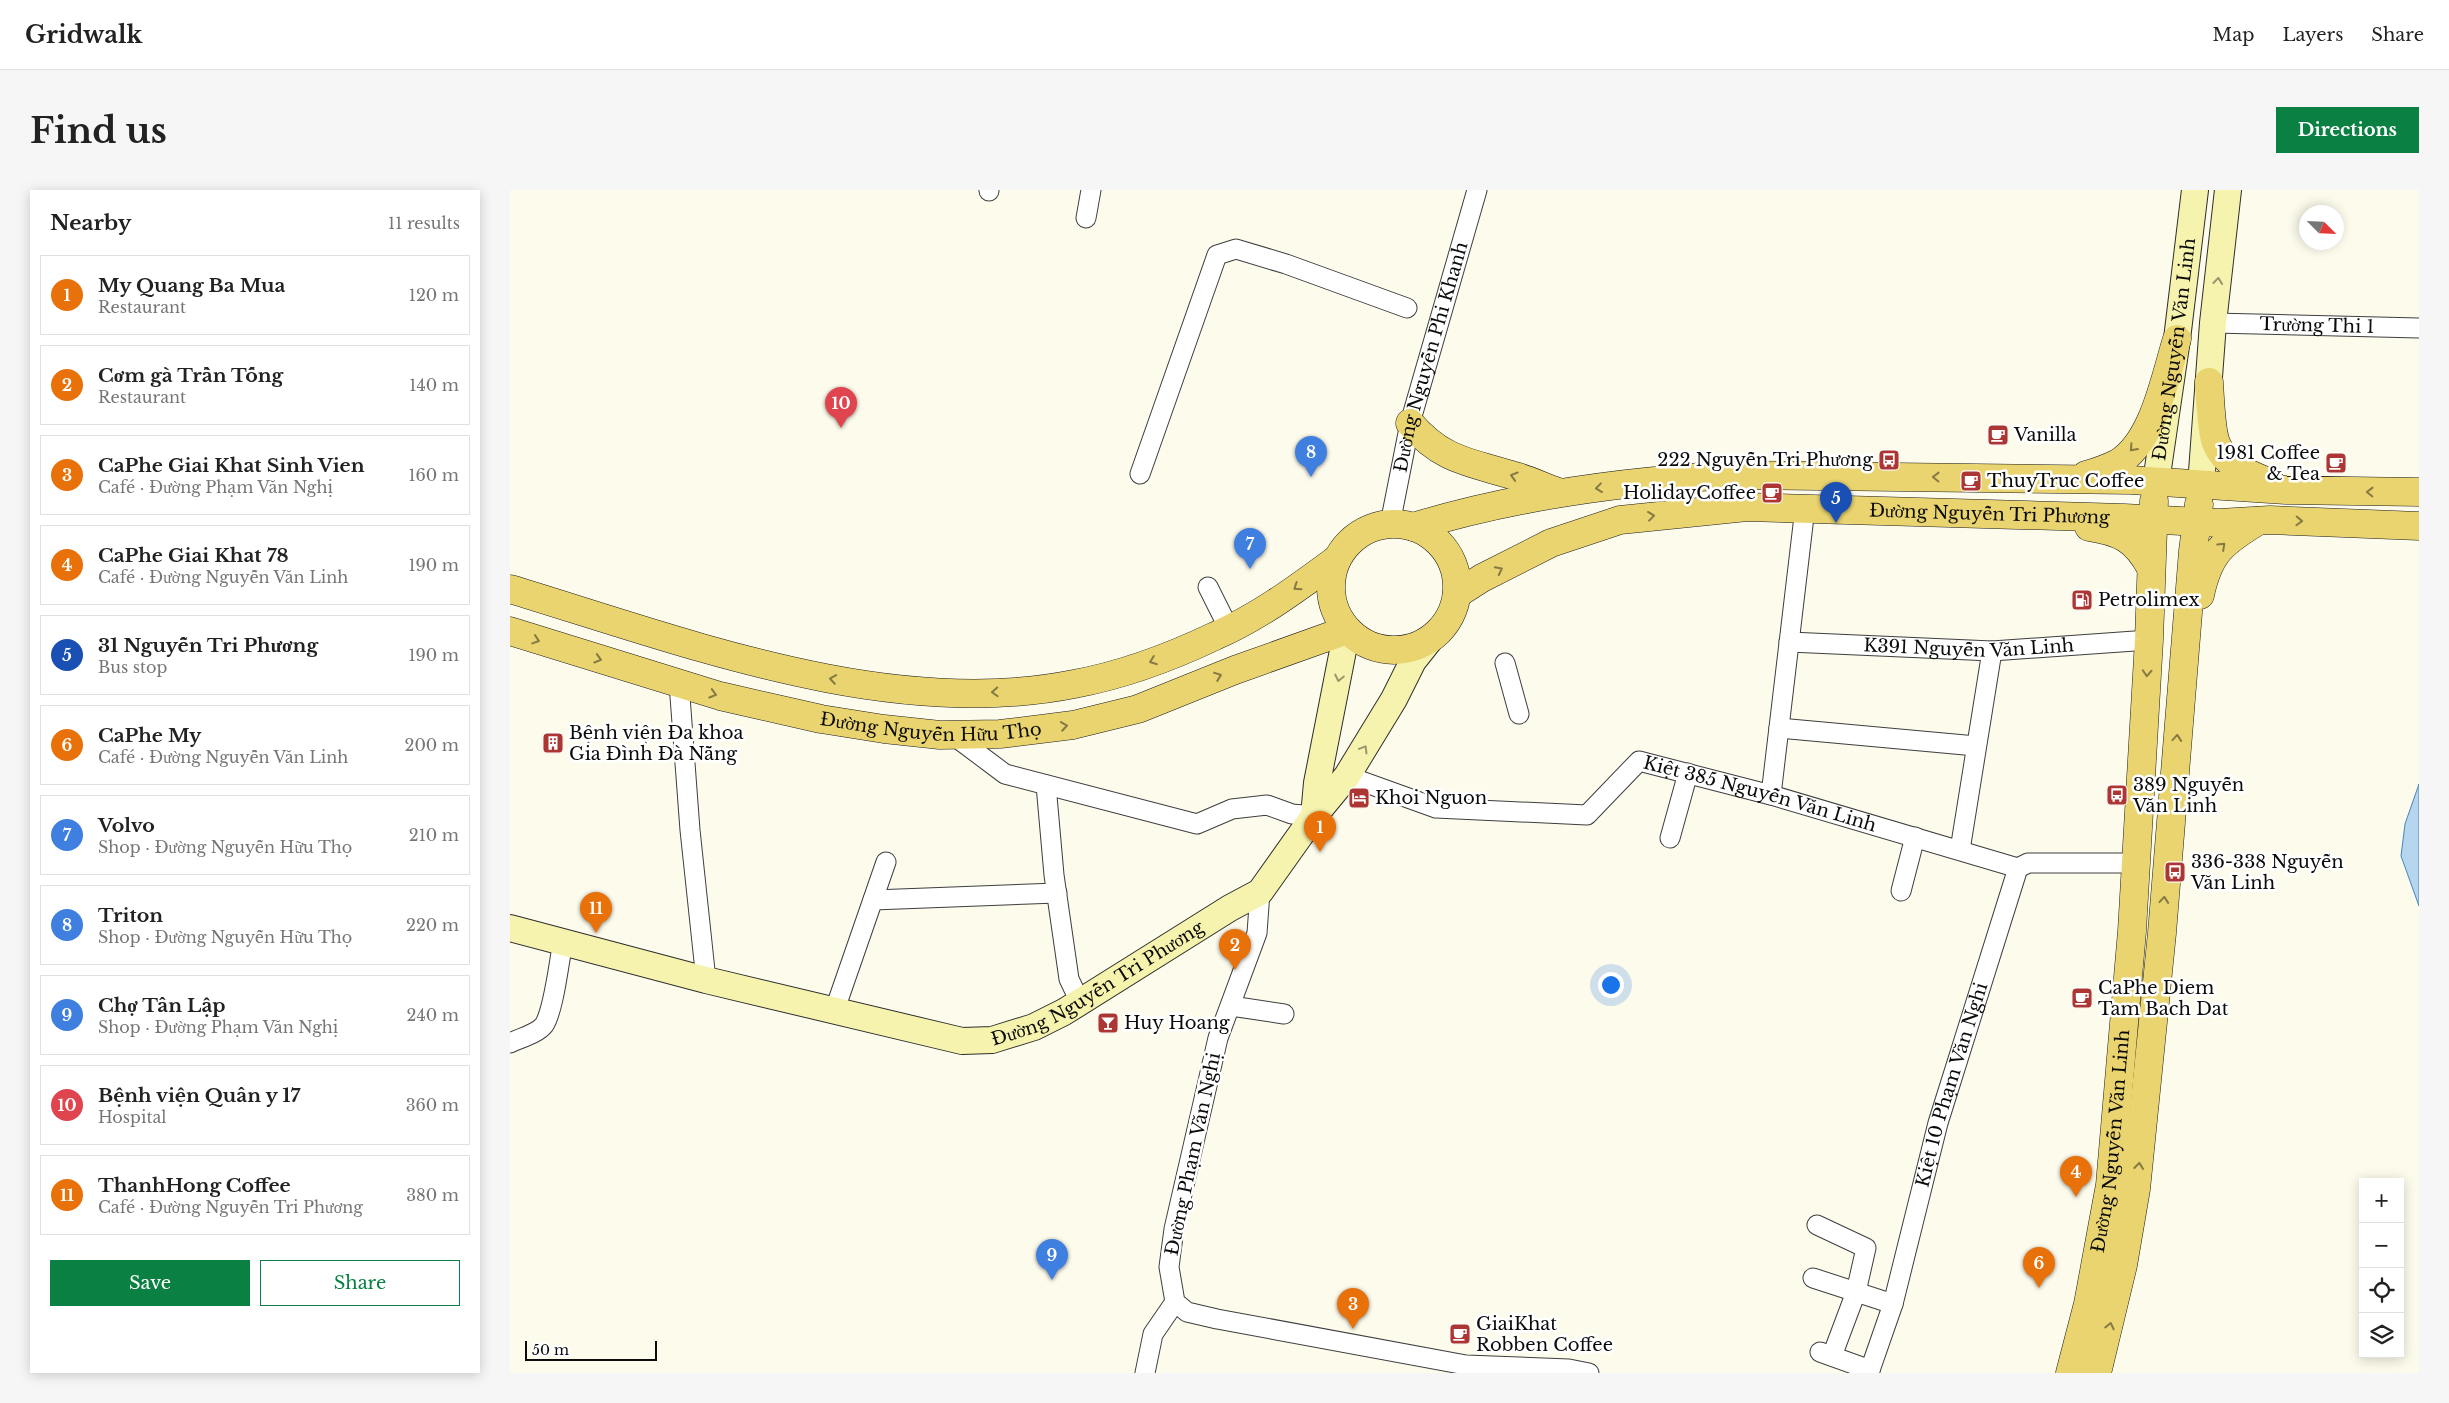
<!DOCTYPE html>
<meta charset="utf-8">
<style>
:root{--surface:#fff;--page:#f6f6f6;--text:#222;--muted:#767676;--line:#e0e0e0;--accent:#0b8043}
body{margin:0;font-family:"Libre Baskerville",serif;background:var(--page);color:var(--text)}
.controls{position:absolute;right:15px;bottom:15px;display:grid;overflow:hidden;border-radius:0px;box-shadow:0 2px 12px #0003}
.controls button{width:45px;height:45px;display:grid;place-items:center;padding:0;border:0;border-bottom:1px solid var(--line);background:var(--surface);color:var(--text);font:25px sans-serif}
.compass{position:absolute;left:1789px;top:15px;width:45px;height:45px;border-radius:50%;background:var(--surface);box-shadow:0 2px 12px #0003;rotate:114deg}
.scale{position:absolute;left:15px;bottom:12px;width:132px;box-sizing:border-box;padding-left:5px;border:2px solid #0b0b0b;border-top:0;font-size:14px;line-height:18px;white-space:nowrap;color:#0b0b0b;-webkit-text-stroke:4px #fff;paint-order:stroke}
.you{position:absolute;left:1100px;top:794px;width:18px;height:18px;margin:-12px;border:4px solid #fff;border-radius:50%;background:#1a73e8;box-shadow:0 0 0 8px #1a73e833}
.badge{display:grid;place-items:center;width:32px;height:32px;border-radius:50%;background:var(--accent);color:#fff;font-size:16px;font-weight:700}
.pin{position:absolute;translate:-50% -41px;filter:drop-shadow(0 1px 2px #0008)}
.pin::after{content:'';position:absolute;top:26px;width:18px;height:15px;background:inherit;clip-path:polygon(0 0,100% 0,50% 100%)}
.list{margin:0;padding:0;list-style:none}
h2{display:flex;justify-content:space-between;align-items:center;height:65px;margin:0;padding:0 20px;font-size:21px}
h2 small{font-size:16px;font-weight:400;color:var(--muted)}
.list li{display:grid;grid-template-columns:32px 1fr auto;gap:15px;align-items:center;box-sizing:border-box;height:80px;margin:0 10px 10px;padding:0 10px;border:1px solid var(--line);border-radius:0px}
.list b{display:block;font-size:19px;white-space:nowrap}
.list p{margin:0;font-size:16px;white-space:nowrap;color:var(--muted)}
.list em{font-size:16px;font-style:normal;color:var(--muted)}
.actions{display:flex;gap:10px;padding:15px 20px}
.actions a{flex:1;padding:11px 0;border:1px solid var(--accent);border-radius:0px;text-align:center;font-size:18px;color:var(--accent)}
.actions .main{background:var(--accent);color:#fff}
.icon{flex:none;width:28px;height:28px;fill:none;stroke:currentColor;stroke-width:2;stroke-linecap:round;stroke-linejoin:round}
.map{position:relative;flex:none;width:1909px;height:1183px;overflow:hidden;border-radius:0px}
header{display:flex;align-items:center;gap:30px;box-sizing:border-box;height:70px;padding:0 25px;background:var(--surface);border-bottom:1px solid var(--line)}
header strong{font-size:24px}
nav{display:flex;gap:28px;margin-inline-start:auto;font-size:18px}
.intro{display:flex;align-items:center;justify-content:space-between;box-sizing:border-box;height:120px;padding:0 30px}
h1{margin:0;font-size:35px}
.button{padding:12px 22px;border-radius:0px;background:var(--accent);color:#fff;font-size:18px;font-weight:700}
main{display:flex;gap:30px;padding:0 30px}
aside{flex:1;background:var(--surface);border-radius:0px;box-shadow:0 2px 12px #0003}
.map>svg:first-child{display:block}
.water{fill:#b6d6ef;stroke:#4585be}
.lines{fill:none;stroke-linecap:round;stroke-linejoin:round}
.street-casing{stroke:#3e3e3e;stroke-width:21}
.secondary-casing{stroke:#2d2d2d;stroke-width:28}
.primary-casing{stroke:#1c1c1c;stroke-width:29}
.street{stroke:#fff;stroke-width:19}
.secondary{stroke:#f6f3ae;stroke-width:26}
.primary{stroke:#e9d470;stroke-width:28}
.oneway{stroke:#98966d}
.oneway2{stroke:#857a43}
.labels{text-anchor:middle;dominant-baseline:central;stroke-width:5;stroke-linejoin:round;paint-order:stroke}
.street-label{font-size:18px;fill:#0b0b0b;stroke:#fff}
.poi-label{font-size:18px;fill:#0b0b0b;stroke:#fff;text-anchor:start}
</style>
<header>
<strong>Gridwalk</strong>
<nav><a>Map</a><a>Layers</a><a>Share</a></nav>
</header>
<div class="intro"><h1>Find us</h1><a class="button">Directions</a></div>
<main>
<aside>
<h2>Nearby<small>11 results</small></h2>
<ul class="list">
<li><span class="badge" style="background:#e8710a">1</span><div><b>My Quang Ba Mua</b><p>Restaurant</p></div><em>120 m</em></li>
<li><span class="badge" style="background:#e8710a">2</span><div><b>Cơm gà Trần Tống</b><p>Restaurant</p></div><em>140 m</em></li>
<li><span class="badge" style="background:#e8710a">3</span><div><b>CaPhe Giai Khat Sinh Vien</b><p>Café · Đường Phạm Văn Nghị</p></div><em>160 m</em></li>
<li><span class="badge" style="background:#e8710a">4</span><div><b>CaPhe Giai Khat 78</b><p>Café · Đường Nguyễn Văn Linh</p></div><em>190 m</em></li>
<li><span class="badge" style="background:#1a4fb4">5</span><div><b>31 Nguyễn Tri Phương</b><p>Bus stop</p></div><em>190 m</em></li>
<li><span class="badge" style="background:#e8710a">6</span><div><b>CaPhe My</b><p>Café · Đường Nguyễn Văn Linh</p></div><em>200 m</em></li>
<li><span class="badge" style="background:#3f7fe0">7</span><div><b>Volvo</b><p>Shop · Đường Nguyễn Hữu Thọ</p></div><em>210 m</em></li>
<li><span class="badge" style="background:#3f7fe0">8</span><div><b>Triton</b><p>Shop · Đường Nguyễn Hữu Thọ</p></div><em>220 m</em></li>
<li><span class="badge" style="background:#3f7fe0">9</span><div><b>Chợ Tân Lập</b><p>Shop · Đường Phạm Văn Nghị</p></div><em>240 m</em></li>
<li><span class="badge" style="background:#e0444e">10</span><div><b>Bệnh viện Quân y 17</b><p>Hospital</p></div><em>360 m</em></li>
<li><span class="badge" style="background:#e8710a">11</span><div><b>ThanhHong Coffee</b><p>Café · Đường Nguyễn Tri Phương</p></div><em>380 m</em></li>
</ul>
<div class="actions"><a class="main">Save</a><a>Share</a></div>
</aside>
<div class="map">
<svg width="1909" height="1183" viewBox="0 0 1909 1183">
<rect width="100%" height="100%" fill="#fdfbec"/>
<polygon class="water" points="1909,594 1909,716 1891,666 1895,634"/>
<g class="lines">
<g class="street-casing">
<g id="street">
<polyline points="479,1 479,0"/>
<polyline points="576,28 581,0"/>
<path id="s1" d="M1703 133 1909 138"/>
<polyline points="630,284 707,65 726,59 776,74 897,118"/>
<path id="s2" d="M880 334 900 233 967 0"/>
<polyline points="698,397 719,439"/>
<path id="s3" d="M1279 452 1482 461 1639 450"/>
<polyline points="995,473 1009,524"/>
<polyline points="169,493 180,640 196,790"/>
<polyline points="1269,538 1466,556"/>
<polyline points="443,545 495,584 687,634 722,619 757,615 782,624 804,626"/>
<path id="s4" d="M837 586 926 618 1077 625 1129 571 1261 605 1508 678 1518 673H1626"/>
<polyline points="536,595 544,685 559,789 570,812"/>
<polyline points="1261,605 1295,318"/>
<polyline points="1160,648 1178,583"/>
<polyline points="1450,660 1482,461"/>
<polyline points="1391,701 1405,647"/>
<polyline points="750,702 747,743 708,848 664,1039 659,1077 665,1112 677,1122 707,1129 956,1175 1059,1179 1079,1183"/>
<polyline points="363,710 547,703"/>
<polyline points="721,816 774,824"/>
<polyline points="324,822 376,672"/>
<path d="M0 853C10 848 27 844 34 835 44 820 49 771 53 752"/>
<polyline points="1307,1035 1356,1058 1346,1102 1322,1166"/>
<polyline points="1303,1088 1383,1114"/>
<polyline points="1310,1162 1360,1180"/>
<polyline points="635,1183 643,1144 665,1112"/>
<path id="s5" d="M1359 1183 1383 1114 1428 933 1508 678"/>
</g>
</g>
<g class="secondary-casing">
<g id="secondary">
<path id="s6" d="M1646 292 1667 149 1685 0"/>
<polyline points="1691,295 1703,133 1718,0"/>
<polyline points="804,626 807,593 837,440"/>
<path id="s7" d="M0 738 196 790 452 851 482 850 524 837 554 822 720 718 750 702 804 626 837 586 884 509 903 471 922 447"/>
</g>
</g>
<g class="primary-casing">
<g id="primary">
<path d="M1699 192C1700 207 1701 240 1706 253 1715 276 1741 285 1761 293"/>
<path d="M900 233C932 271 960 272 1005 286 1019 290 1034 297 1048 302"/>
<path d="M1576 285C1587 282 1598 278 1608 273 1644 251 1655 187 1667 149"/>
<circle cx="884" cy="397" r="63"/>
<path d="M903 337C1007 305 1115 291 1222 285L1621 290 1776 300 1909 302"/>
<path d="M1579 337C1611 342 1625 349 1641 378"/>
<path d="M0 399C175 452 380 531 564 494 613 485 661 467 705 446 749 427 789 397 827 369"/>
<path id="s8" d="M947 404 972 388 1041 353 1110 330 1237 317 1614 328 1709 333 1760 330 1909 336"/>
<path d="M1690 405C1699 363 1712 353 1748 331"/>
<path id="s9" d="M0 441 210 506 311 529 374 539 430 545 490 544 563 535 628 519 725 480 837 440"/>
<path id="s10" d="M1560 1183 1578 1114 1600 995 1622 741 1639 450 1644 311"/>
<polyline points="1587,1183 1613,1075 1626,999 1652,743 1683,361 1689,314"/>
</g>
</g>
<use href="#street" class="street"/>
<use href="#secondary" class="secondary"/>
<use href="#primary" class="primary"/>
</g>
<defs><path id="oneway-chevron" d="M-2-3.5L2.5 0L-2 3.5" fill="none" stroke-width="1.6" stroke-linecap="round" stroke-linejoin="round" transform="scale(1.25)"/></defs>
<g class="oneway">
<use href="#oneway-chevron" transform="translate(1708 91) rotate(-84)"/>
<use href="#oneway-chevron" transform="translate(829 488) rotate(102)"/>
<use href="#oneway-chevron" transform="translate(854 559) rotate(-59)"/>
</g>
<g class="oneway2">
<use href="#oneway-chevron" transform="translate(1623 258) rotate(132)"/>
<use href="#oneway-chevron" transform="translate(1004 286) rotate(-163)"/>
<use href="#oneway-chevron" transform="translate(1426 287) rotate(-179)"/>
<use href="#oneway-chevron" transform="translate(1089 298) rotate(173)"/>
<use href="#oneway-chevron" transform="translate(1860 302) rotate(-179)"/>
<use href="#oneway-chevron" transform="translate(1141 326) rotate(-7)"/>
<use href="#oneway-chevron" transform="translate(1789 331) rotate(2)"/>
<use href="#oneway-chevron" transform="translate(1712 356) rotate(-43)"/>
<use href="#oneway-chevron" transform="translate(989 380) rotate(-27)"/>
<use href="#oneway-chevron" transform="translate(787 397) rotate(146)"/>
<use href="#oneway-chevron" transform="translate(26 450) rotate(18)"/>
<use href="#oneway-chevron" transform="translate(88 469) rotate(17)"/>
<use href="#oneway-chevron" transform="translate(643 471) rotate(160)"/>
<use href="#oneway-chevron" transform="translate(1637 483) rotate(93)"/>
<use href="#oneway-chevron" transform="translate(708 486) rotate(-21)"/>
<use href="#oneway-chevron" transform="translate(323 489) rotate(-171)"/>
<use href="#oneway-chevron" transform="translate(485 502) rotate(177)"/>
<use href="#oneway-chevron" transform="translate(203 504) rotate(16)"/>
<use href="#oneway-chevron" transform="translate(554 536) rotate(-8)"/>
<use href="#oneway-chevron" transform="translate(1667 548) rotate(-85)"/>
<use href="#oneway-chevron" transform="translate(1654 710) rotate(-85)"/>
<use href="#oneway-chevron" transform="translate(1629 976) rotate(-84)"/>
<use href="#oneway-chevron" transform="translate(1600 1136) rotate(-77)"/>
</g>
<defs>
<g id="cafe-square" transform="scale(1.125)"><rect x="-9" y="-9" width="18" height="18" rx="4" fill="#ab3633" stroke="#fff"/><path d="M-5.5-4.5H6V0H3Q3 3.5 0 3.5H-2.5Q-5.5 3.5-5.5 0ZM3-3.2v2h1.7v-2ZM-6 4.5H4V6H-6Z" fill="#fff"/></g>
<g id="bus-square" transform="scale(1.125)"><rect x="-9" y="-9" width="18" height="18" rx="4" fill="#ab3633" stroke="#fff"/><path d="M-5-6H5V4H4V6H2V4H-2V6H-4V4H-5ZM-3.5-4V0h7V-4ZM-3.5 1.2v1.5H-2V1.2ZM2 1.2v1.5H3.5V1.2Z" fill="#fff"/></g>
<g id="fuel-square" transform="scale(1.125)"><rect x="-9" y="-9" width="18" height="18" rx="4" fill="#ab3633" stroke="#fff"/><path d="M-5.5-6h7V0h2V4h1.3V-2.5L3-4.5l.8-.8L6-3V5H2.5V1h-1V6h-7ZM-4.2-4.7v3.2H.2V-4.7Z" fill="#fff"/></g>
<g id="building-square" transform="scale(1.125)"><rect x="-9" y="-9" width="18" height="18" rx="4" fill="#ab3633" stroke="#fff"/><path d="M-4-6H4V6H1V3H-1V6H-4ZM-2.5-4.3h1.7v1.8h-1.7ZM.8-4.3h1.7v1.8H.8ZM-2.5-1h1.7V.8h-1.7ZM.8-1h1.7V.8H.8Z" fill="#fff"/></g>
<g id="hotel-square" transform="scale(1.125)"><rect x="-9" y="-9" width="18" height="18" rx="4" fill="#ab3633" stroke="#fff"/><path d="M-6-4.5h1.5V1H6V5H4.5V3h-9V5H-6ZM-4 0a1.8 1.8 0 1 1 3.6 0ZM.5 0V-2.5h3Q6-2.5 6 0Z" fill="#fff"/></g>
<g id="bar-square" transform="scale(1.125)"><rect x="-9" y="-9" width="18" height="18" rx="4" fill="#ab3633" stroke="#fff"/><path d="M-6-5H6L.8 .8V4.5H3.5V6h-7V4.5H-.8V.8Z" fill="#fff"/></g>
</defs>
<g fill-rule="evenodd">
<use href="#cafe-square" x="1488" y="245"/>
<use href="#bus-square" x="1379" y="270"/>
<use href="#cafe-square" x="1826" y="273"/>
<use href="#cafe-square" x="1461" y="291"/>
<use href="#cafe-square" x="1262" y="303"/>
<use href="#fuel-square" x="1572" y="410"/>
<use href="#building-square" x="43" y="553"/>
<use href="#bus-square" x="1607" y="605"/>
<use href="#hotel-square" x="849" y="608"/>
<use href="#bus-square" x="1665" y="682"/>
<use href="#cafe-square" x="1572" y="808"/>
<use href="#bar-square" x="598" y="833"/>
<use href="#cafe-square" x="950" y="1144"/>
</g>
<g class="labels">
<g class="street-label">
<text stroke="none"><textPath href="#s1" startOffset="104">Trường Thi 1</textPath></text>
<text stroke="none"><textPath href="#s6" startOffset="134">Đường Nguyễn Văn Linh</textPath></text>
<text stroke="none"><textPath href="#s2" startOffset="172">Đường Nguyễn Phi Khanh</textPath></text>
<text stroke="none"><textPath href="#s8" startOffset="550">Đường Nguyễn Tri Phương</textPath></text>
<text stroke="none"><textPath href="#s3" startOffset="180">K391 Nguyễn Văn Linh</textPath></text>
<text stroke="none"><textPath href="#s9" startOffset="434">Đường Nguyễn Hữu Thọ</textPath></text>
<text stroke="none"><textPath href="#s4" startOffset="446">Kiệt 385 Nguyễn Văn Linh</textPath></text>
<text stroke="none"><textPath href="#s7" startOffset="616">Đường Nguyễn Tri Phương</textPath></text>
<text stroke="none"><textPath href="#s5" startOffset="300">Kiệt 10 Phạm Văn Nghi</textPath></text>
<text stroke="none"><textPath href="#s10" startOffset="236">Đường Nguyễn Văn Linh</textPath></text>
<text transform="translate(683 964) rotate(-78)">Đường Phạm Văn Nghị</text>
</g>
<g class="poi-label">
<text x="1504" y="245">Vanilla</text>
<text x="1810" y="263" text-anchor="end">1981 Coffee<tspan x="1810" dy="21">&amp; Tea</tspan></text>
<text x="1363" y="270" text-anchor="end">222 Nguyễn Tri Phương</text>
<text x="1477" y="291">ThuyTruc Coffee</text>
<text x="1246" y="303" text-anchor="end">HolidayCoffee</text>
<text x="1588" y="410">Petrolimex</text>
<text x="59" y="543">Bệnh viện Đa khoa<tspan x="59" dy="21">Gia Đình Đà Nẵng</tspan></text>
<text x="1623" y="595">389 Nguyễn<tspan x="1623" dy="21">Văn Linh</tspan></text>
<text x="865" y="608">Khoi Nguon</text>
<text x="1681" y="672">336-338 Nguyễn<tspan x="1681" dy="21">Văn Linh</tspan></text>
<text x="1588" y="798">CaPhe Diem<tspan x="1588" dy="21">Tam Bach Dat</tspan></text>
<text x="614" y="833">Huy Hoang</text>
<text x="966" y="1134">GiaiKhat<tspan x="966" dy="21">Robben Coffee</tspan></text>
</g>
</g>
</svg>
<div class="controls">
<button>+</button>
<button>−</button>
<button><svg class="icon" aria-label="locate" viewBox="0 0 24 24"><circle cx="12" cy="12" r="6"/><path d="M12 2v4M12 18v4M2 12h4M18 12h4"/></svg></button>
<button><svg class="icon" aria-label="layers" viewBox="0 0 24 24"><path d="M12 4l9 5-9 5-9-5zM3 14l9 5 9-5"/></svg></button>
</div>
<svg class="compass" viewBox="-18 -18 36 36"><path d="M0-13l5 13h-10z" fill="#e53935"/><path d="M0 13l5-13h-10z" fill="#767676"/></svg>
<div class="scale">50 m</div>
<div class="you"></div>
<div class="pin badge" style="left:810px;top:662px;background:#e8710a">1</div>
<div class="pin badge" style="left:725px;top:780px;background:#e8710a">2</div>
<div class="pin badge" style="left:843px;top:1139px;background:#e8710a">3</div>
<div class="pin badge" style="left:1566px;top:1007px;background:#e8710a">4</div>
<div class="pin badge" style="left:1326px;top:333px;background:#1a4fb4">5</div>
<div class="pin badge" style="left:1529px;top:1098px;background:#e8710a">6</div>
<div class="pin badge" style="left:740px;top:379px;background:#3f7fe0">7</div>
<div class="pin badge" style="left:801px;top:287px;background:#3f7fe0">8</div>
<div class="pin badge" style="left:542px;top:1090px;background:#3f7fe0">9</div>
<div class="pin badge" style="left:331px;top:238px;background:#e0444e">10</div>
<div class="pin badge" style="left:86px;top:743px;background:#e8710a">11</div>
</div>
</main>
